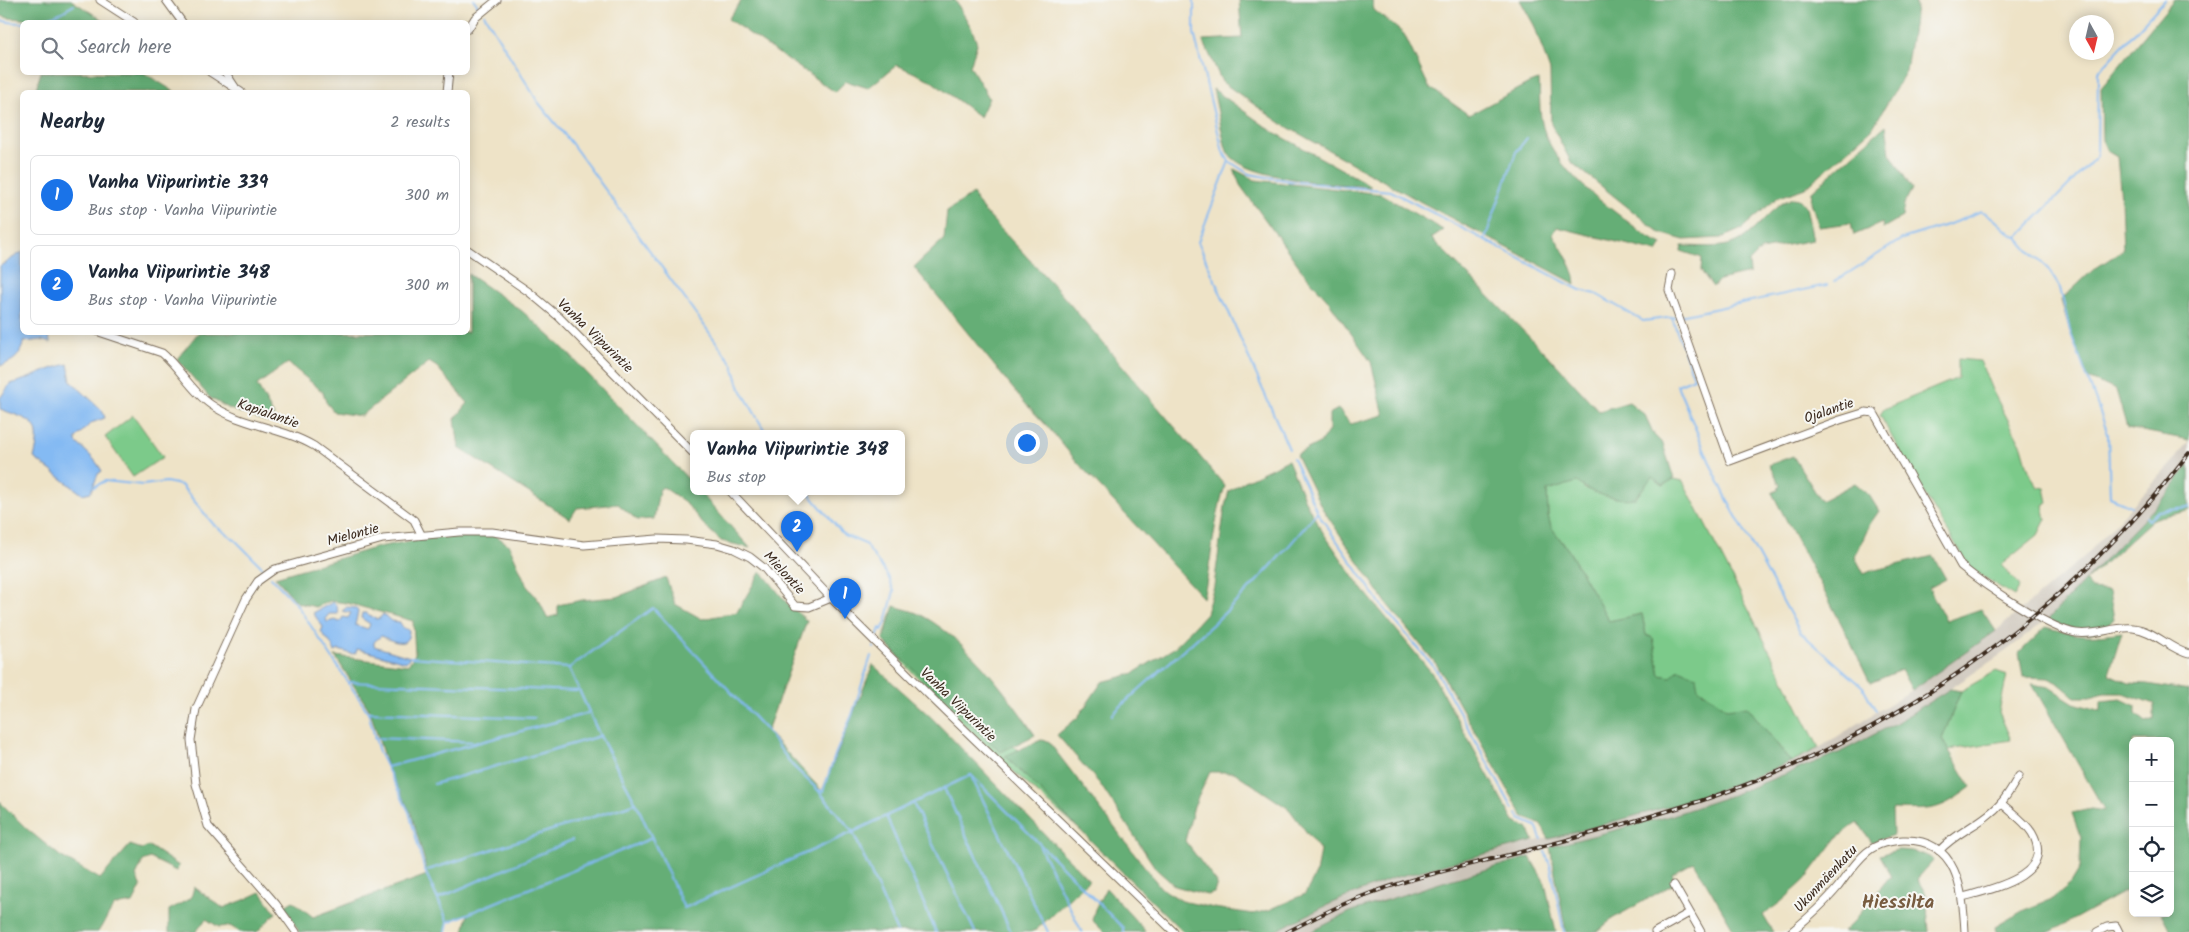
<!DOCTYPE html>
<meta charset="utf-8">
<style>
:root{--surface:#fff;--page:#f6f6f7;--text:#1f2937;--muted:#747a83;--line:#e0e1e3;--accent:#1a73e8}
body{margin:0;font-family:Kalam,sans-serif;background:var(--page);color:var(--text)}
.controls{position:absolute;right:15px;bottom:15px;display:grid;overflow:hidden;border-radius:8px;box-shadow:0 2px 12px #0003}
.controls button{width:45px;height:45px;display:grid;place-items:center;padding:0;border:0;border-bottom:1px solid var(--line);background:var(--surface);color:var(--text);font:25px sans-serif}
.compass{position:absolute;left:2069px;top:15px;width:45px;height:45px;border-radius:50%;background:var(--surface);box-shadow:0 2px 12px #0003;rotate:172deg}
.you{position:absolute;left:1026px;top:442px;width:18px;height:18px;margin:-12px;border:4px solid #fff;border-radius:50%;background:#1a73e8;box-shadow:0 0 0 8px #1a73e833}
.badge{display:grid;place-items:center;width:32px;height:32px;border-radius:50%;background:var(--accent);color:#fff;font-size:16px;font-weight:700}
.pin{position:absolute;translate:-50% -41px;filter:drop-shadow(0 1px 2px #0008)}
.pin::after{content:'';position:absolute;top:26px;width:18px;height:15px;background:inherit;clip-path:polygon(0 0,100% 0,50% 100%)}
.popup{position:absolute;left:690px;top:430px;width:215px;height:65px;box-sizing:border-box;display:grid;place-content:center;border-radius:8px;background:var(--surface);filter:drop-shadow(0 1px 4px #0005);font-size:16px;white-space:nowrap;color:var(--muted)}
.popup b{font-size:19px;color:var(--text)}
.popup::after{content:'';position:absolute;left:50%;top:100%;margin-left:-10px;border:10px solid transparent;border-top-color:var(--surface)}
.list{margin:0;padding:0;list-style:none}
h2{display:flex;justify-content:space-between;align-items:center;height:65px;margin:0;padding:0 20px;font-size:21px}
h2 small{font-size:16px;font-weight:400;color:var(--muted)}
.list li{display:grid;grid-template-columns:32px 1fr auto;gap:15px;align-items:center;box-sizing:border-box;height:80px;margin:0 10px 10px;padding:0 10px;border:1px solid var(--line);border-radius:8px}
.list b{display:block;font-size:19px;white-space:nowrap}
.list p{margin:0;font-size:16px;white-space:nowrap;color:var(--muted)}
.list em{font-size:16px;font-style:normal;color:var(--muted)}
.icon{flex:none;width:28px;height:28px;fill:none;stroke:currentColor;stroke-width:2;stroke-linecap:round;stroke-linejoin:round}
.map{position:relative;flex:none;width:2189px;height:932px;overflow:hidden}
.search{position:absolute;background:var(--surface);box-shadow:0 2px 12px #0003;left:20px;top:20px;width:450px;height:55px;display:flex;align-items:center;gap:12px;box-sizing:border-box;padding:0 18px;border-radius:8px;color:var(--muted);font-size:19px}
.panel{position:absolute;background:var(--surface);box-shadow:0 2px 12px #0003;left:20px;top:90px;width:450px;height:245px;border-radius:8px}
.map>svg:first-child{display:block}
.industrial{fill:#cbc3b8}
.green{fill:#7cca8a;stroke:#5c7a54}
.forest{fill:#65ae76;stroke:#506c4a}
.water{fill:#84baf3;stroke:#607288}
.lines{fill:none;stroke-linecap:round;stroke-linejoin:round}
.stream{stroke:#84baf3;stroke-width:2}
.minor-casing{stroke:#7a6b59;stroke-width:9}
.minor{stroke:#fff;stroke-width:7}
.rail-casing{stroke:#3b2a1e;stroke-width:4}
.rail{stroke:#f6f6f2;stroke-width:2;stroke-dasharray:5.5;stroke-linecap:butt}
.labels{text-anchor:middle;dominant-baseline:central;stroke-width:4;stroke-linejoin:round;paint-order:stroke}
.street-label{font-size:14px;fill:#3b2a1e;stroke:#f6f6f2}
.district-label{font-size:19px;font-weight:bold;fill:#785c40;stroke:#f6f6f2}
</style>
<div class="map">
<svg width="2189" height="932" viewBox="0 0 2189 932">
<rect width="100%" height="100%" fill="#f6f6f2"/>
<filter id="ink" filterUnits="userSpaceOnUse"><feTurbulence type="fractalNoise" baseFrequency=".02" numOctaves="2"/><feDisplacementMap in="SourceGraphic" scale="10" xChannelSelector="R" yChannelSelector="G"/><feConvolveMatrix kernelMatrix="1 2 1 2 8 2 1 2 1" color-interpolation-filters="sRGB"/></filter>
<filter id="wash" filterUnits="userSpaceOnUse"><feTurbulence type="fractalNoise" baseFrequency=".0096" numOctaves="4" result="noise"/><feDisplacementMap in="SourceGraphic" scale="20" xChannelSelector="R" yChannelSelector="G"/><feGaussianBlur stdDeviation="1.12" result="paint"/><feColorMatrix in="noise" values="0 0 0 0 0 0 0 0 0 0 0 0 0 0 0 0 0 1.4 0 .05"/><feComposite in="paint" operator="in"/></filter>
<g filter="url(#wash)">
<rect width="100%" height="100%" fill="#eee3c7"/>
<polygon class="industrial" points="2189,440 2189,465 2164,498 2048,619 2006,651 1950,689 1896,723 1839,753 1727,797 1670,816 1550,847 1530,857 1443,882 1350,912 1311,932 1273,932 1334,902 1393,878 1675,805 1734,785 1819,748 1912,690 1996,631 2086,555 2173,462"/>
<g class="green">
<polygon points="1958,359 1980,361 1992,390 2022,446 2030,474 2038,487 2045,488 2048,502 2043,505 2046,519 2038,535 2001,565 2020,586 2014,596 1971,569 1911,472 1880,415 1884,409 1958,378"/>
<polygon points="133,415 163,457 133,477 105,437"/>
<polygon points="1652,476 1663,485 1674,479 1683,481 1819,748 1791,762 1763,726 1727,709 1698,688 1660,675 1653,638 1646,635 1642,614 1609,621 1569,551 1551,527 1548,516 1547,491 1577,481 1585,489 1636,498"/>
<path d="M888 640 1031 761 1085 834C1015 776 949 712 887 645Z"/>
<polygon points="1996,671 2007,675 1999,712 2011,740 1948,750 1942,739 1961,691"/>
</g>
<g class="forest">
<path d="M0 0H71L106 22H31C21 16 10 21 0 15Z"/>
<polygon points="742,0 955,0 972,29 977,44 970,66 989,98 980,117 930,80 897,65 868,88 846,81 835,92 728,19"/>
<path d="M1239 0H1372L1374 10 1404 34 1429 87 1469 115 1529 83 1539 80C1540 92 1539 106 1541 118 1549 170 1610 207 1648 237L1662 244 1657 252 1557 227 1553 234C1561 248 1575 267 1576 284L1421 202 1282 124 1222 82 1203 40 1242 38Z"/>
<polygon points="1520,0 1915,0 1916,7 1906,71 1872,129 1805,188 1777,198 1740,230 1721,238 1684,240 1660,233 1571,162 1551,124 1550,71 1534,25"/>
<polygon points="2174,0 2189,0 2189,440 2127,428 2116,390 2088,378 2070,331 2061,300 2093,270 2123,250 2121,199 2117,157 2107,151 2102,140 2101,88"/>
<polygon points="41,72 144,73 175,92 35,92"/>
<path d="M1213 89 1272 131 1370 185V187C1335 183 1248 181 1228 153 1224 147 1216 100 1213 89Z"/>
<polygon points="1886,125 1890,153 1912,189 1904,204 1902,217 1883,228 1882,223 1854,235 1851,223 1819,227 1811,202 1812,191"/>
<path d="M1234 169 1255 180 1381 194 1443 230 1431 238 1555 363 1599 411 1629 402 1645 415 1654 435 1663 444 1674 479 1663 485 1652 477 1635 498C1615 501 1592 494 1577 482L1547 491 1548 516 1551 527 1569 551 1609 621 1642 614 1646 635 1653 638 1660 675 1671 677 1679 669 1696 676 1698 688 1727 709 1747 706 1791 762 1734 785 1675 805 1549 839 1541 825 1523 816 1437 665 1387 604 1322 508 1296 455 1321 442 1329 430V414L1338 409 1351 424 1384 415 1371 362 1327 299 1304 273 1240 185Z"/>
<path d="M973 194 982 209 1057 289 1225 486C1213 522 1212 561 1203 598L1078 463 1047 426 1023 401 914 267 944 239 947 211Z"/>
<path d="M1793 198 1799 199 1806 207 1813 240 1761 250 1749 262 1750 273 1719 280 1713 287 1701 271 1702 258 1681 251 1682 246C1701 246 1726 250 1742 239 1761 226 1771 206 1793 198Z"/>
<polygon points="468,274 522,311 564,349 693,484 693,491 699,491 750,548 721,541 703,524 685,502 663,487 659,490 654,519 637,520 618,504 577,508 570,519 459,448 455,419 468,403 437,367 429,362 361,416 334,412 326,402 323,392 288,363 257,385 274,416 268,422 230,409 210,398 177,359 198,333 468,332"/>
<polygon points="1793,456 1821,501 1855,483 1869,495 1879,511 1870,524 1855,557 1864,574 1871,571 1933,556 1946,579 1929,588 1946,621 1981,609 1996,631 1912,690 1901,670 1870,683 1844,629 1772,493 1778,490 1780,485 1769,465"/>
<polygon points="1288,460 1307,505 1324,534 1360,586 1431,672 1514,822 1528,828 1534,841 1393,878 1334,902 1273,932 1183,932 1005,756 1041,740 1048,741 1161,888 1182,901 1214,908 1253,914 1269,910 1305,894 1316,874 1320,850 1289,809 1234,772 1210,772 1194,806 1185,841 1217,883 1214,893 1207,895 1175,886 1156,869 1100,784 1057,735 1078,717 1102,682 1132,674 1174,648 1206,613 1214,586 1225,506 1229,491 1245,481"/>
<path d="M2189 465V510C2175 516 2165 513 2152 520L2085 581 2092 589 2109 591 2114 619C2110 622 2106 628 2102 630 2084 638 2063 627 2048 619L2164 498Z"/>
<polygon points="495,535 509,545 527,586 540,602 547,618 558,615 558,605 582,600 617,597 666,578 675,604 702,619 737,612 761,571 786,602 807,621 767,731 822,791 873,665 932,718 1089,880 1036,930 1030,932 464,932 468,914 448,921 446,932 299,932 285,906 293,901 313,917 427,875 424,859 411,813 387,767 370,711 335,656 408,665 415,654 413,621 347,603 330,601 316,607 298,603 275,577 378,547 427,538"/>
<path d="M894 606C903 609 915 611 923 616 970 643 1005 691 1035 735L1001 752 984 737 883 640Z"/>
<path d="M2046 627C2079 637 2089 637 2122 632L2109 674 2129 683 2148 684 2189 691V932H2171L2161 913H2170V741H2133V887L2050 932H1996L1995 927 2024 910 2052 899 2071 883 2080 868 2081 838 2072 813 2091 809 2105 811 2032 684 2049 687 2074 703 2101 711V701L2121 699 2136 706V714L2146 722 2154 719V704L2124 693H2105L2090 697H2075L2057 682 2048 678 2023 677 2019 653Z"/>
<path d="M1950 689 1961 691 1942 739 1971 787C1938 812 1932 810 1892 809L1893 835 1872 843 1858 822 1837 838 1805 880 1781 902 1763 915 1773 932H1735L1694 862 1672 874 1677 882 1612 919 1597 932H1566L1550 847 1670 816 1727 797 1839 753 1896 723Z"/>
<polygon points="0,802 27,829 60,856 100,879 130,845 142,849 149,846 179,866 176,871 150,858 143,861 136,876 141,887 133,903 114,906 98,932 0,932"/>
<path d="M1897 850C1911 850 1922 852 1934 860L1917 879 1926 894 1929 932H1843L1855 920 1886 881 1892 877 1880 855Z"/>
<polygon points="1530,857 1545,883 1556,932 1311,932 1350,912 1443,882"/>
<polygon points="194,887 223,908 244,900 261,892 276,913 257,932 240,932 230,926 219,927 206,919 196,932 169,932 169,910 191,898"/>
<polygon points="1106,888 1146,932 1104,932 1092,920 1095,909"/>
</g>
<g class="water">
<path d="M22 252V332L49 333 50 343 41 340 24 342C18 358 16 360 0 366V266Z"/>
<path d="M68 364 71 381 102 410 105 418 91 423 76 438V442C85 451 95 458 102 471L98 474 91 492 82 494 34 458C44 420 31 421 0 409V398L10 384C31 379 48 368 68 364Z"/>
<path d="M333 602 337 606 338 614H329L326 618 327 622 335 620 340 622 343 617 348 618 351 613 342 611 347 607 356 608 358 612 355 625 368 629 370 624 361 618 362 613H366L376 619 380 618 383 614 391 621 400 622 401 627 409 630C409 650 393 641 381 636L374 642V646L410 657 406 662 361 650 357 649 356 653 352 654 339 650 335 652 331 644 321 632 323 627 313 613Z"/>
</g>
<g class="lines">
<g class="stream">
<polyline points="474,0 481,10"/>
<polyline points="1194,0 1194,33 1223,152 1229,161 1249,174 1297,182 1391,191 1580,290 1596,294 1643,321 1676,317"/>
<polyline points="484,14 538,102 572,144 733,365 739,386 766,433"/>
<path d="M0 20C25 28 52 19 74 5"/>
<polyline points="1229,161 1198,242 1289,449"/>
<polyline points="2017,237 2028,250 2048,269 2060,288 2070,331 2108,434 2110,497 2131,506"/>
<polyline points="1485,239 1516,152 1527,138"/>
<path d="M1834 282 1902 239 1956 222 1981 211C1995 216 2002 229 2015 237L2019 236 2097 156 2098 72 2165 0"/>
<polyline points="1680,316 1827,285"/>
<polyline points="1672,318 1694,378 1677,385 1713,470 1731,507 1800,632 1863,687 1876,711"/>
<polyline points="1293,458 1317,512 1382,606 1435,668 1513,809"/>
<polyline points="94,487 105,481 143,485 166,482 181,485 214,525 235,540 265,570"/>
<polyline points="807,491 844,535 865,544 888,576 894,591 886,622 882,630 880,628 877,637"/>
<polyline points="2146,517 2149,520 2158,511 2189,508"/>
<polyline points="271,577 297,605 368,712 379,752 409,812 425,871 448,922 446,932"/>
<polyline points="874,648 874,647"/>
<polyline points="410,657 569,668 653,608 767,731 792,765 818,790 853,832 897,932"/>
<polyline points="569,668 600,736 636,803 684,908 853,832 971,775"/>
<polyline points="348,682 578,691"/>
<polyline points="368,712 535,718"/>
<path d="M1112 715C1145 682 1182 653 1216 621 1252 588 1286 551 1317 512"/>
<polyline points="374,738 477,742"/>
<polyline points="387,767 589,713"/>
<polyline points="971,775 1123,928 1123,932"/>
<polyline points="972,778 1048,932"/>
<polyline points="434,784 600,736"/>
<polyline points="944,788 1011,932"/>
<polyline points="818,790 823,791 835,755 852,715 871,656"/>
<polyline points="913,803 975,932"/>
<polyline points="1517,814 1520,819 1536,826 1541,839"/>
<polyline points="886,816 936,932"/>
<polyline points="1040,847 1082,932"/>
<polyline points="1545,851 1551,868 1564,932"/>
<polyline points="425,871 636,803"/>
<polyline points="439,898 572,840"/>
<polyline points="448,922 652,838"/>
</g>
</g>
</g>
<g filter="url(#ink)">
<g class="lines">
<g class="minor-casing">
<g id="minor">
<polyline points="100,0 134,22"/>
<polyline points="166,0 182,22"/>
<polyline points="468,29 475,18 497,0"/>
<polyline points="210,72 241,92"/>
<polyline points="225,72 235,87"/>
<polyline points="447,92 449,72"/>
<polyline points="468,250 529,292 559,317 693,453"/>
<path d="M1672 274 1669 290 1730 461 1840 420 1866 412 1874 413 1961 566C1984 585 2049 629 2076 633 2096 636 2114 626 2133 628 2154 630 2169 649 2189 654"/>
<path d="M99 332 162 353C180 368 191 391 210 404 241 426 282 427 314 446L414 520 421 534"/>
<polyline points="730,491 831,598 936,702 1174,932"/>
<path d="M1939 851C1957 831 1984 823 2001 803 2008 795 2013 785 2019 776"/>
<polyline points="1674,885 1701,932"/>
<path d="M1963 897C1991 889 2057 876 2032 833 2025 821 2011 812 2001 803"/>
<polyline points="296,932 276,904 208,826 196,784 191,740 196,709 246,599 258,581 275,569 383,539 459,532 492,532 584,545 657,539 686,540 717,544 734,549 750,557 764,568 795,606 809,607 831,598"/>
<polyline points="1655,932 1689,913"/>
<path d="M1791 932C1808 918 1824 904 1838 887 1847 875 1855 862 1867 852 1878 843 1890 841 1903 840 1958 838 1963 891 1965 932"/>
<polyline points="2097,932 2107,927 2116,926 2119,932"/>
</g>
</g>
<use href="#minor" class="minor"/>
<g class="rail-casing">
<path id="rail" d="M1287 932C1310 920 1334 908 1358 898 1416 875 1479 863 1540 847 1584 836 1628 823 1671 810 1878 749 2058 624 2189 453"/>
</g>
<use href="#rail" class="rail"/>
</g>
</g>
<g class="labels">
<g class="street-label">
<text transform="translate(595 336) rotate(44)">Vanha Viipurintie</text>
<text transform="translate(1829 411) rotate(-19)">Ojalantie</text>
<text transform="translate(268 414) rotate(19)">Kapialantie</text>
<text transform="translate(353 535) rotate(-15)">Mielontie</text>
<text transform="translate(784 573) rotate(47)">Mielontie</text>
<text transform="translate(958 705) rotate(44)">Vanha Viipurintie</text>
<text transform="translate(1826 879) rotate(-47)">Ukonmäenkatu</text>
</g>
<g class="district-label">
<text x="1898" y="903">Hiessilta</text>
</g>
</g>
</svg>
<div class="controls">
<button>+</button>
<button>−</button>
<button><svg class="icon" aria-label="locate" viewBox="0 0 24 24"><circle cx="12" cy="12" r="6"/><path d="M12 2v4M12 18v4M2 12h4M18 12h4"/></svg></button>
<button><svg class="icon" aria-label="layers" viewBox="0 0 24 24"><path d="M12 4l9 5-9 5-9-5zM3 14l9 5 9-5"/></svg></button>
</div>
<svg class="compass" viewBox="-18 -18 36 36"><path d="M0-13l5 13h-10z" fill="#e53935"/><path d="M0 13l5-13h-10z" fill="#747a83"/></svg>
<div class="you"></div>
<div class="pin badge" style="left:845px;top:619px">1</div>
<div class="pin badge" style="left:797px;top:552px">2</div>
<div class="popup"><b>Vanha Viipurintie 348</b>Bus stop</div>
<div class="search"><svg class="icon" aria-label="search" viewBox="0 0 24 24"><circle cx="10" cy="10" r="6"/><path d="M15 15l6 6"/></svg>Search here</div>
<section class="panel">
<h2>Nearby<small>2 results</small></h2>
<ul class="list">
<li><span class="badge">1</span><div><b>Vanha Viipurintie 339</b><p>Bus stop · Vanha Viipurintie</p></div><em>300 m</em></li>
<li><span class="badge">2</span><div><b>Vanha Viipurintie 348</b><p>Bus stop · Vanha Viipurintie</p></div><em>300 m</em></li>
</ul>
</section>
</div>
